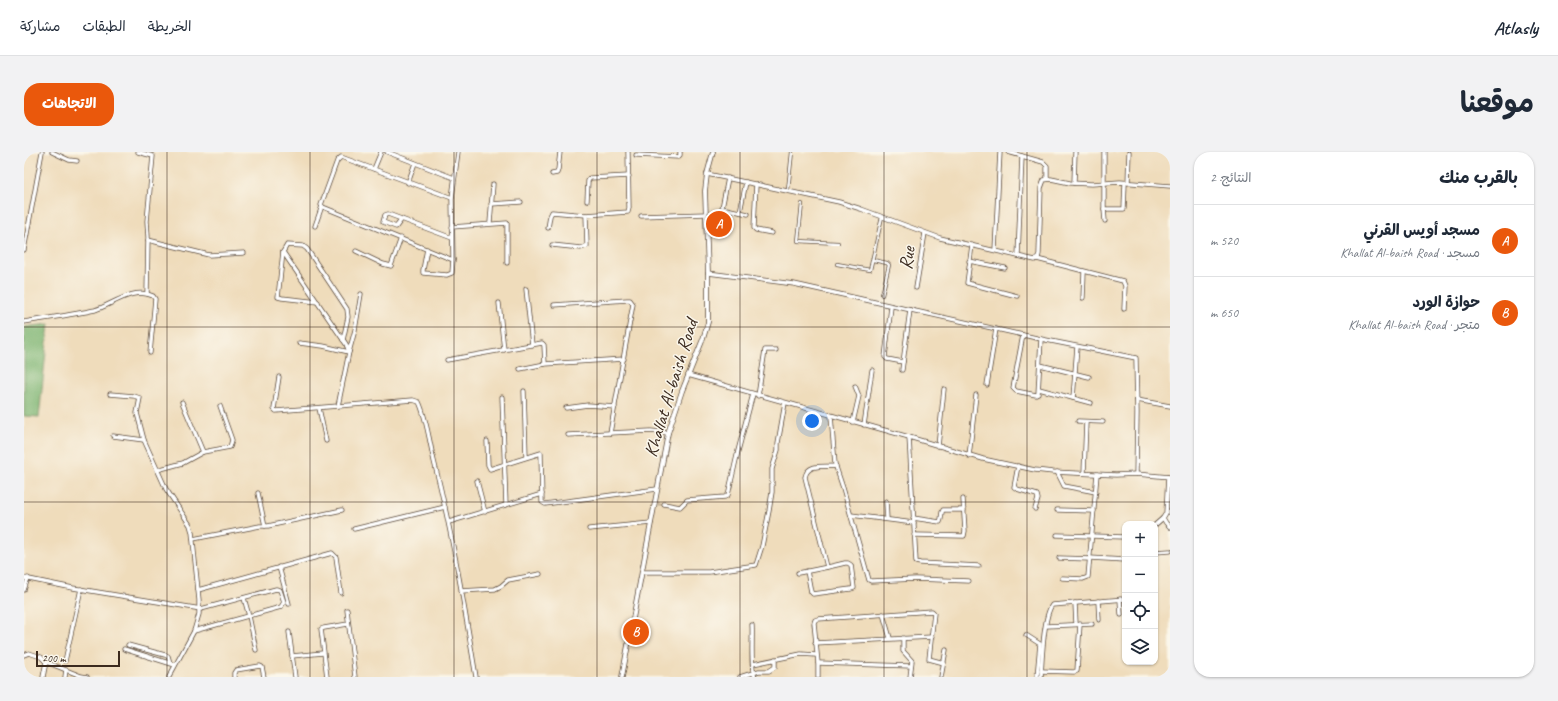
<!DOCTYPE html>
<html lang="ar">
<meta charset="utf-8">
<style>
:root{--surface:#fff;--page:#f2f2f3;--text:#1f2937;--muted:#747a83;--line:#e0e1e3;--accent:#ea580c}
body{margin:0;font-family:Caveat,"Playpen Sans Arabic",sans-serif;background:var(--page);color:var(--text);direction:rtl}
.controls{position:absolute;right:12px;bottom:12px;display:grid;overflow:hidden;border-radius:8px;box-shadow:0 1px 3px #0004}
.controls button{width:36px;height:36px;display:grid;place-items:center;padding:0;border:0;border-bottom:1px solid var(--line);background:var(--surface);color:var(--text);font:20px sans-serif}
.scale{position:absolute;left:12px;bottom:10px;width:84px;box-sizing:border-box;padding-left:4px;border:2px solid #3b2a1e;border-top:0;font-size:11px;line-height:14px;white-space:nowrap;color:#3b2a1e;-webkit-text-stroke:3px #fbf7ec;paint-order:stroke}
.you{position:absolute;left:788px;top:269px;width:14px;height:14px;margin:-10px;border:3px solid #fff;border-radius:50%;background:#1a73e8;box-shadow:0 0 0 6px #1a73e833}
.badge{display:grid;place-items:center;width:26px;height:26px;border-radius:50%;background:var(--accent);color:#fff;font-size:13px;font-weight:700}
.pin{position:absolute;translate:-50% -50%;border:2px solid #fff;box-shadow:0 1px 4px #0006}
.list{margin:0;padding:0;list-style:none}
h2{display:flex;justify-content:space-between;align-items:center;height:52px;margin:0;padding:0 16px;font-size:17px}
h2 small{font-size:13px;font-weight:400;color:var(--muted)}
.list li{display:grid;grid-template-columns:26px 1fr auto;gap:12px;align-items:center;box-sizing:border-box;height:72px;padding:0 16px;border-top:1px solid var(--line)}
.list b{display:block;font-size:15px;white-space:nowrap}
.list p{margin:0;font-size:13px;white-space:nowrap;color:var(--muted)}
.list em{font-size:13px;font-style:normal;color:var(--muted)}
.icon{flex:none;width:22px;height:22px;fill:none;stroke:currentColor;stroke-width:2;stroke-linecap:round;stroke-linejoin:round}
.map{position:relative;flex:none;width:1146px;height:525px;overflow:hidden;direction:ltr;border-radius:16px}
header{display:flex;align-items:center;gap:24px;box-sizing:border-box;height:56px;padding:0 20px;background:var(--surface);border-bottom:1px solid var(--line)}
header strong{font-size:19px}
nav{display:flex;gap:22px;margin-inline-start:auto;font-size:14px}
.intro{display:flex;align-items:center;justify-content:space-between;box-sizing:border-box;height:96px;padding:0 24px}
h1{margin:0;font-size:28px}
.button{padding:10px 18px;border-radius:16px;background:var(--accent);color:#fff;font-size:14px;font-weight:700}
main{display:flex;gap:24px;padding:0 24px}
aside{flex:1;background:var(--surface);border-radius:16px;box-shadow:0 1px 3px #0004}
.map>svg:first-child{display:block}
.forest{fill:#7fb572;stroke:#5d7048}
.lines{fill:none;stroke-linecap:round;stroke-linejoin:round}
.minor-tunnel{stroke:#cbb89c;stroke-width:3.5;stroke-dasharray:3.5 2;stroke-linecap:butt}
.pedestrian-casing{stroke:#564536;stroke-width:4}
.minor-casing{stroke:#564536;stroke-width:5}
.tertiary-casing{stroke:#564536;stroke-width:5.5}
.pedestrian{stroke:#fff;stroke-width:2.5}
.minor{stroke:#fff;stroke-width:3.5}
.tertiary{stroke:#fff;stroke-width:4}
.grid{fill:none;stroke:#3b2a1e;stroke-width:1;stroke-opacity:0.55}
.labels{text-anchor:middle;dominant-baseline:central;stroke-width:3;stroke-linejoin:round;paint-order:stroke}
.street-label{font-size:19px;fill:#3b2a1e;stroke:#fbf7ec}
</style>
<header>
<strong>Atlasly</strong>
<nav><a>الخريطة</a><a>الطبقات</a><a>مشاركة</a></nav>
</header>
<div class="intro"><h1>موقعنا</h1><a class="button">الاتجاهات</a></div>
<main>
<aside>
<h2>بالقرب منك<small>النتائج: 2</small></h2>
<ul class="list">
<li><span class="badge">A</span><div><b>مسجد أويس القرني</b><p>مسجد · Khallat Al-baish Road</p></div><em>520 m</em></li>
<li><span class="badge">B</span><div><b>حوازة الورد</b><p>متجر · Khallat Al-baish Road</p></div><em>650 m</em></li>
</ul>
</aside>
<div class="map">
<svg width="1146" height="525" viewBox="0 0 1146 525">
<rect width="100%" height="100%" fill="#fbf7ec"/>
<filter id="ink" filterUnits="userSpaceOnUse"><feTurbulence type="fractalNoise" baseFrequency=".025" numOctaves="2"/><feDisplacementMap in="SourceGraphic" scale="8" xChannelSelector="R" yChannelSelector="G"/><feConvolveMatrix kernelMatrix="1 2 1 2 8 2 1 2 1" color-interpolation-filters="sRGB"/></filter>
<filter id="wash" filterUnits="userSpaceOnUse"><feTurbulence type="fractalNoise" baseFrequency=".012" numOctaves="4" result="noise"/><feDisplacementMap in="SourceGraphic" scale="16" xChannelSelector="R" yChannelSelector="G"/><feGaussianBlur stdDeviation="0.9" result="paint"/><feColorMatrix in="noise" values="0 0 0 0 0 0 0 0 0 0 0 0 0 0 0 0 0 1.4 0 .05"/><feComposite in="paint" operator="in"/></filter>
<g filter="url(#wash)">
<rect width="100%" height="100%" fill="#efdcbb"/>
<polygon class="forest" points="25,172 15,265 0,264 0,175"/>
</g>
<g filter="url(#ink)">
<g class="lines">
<polyline class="minor-tunnel" points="634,352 640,352"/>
<g class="pedestrian-casing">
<g id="pedestrian">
<polyline points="764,38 768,0"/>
<polyline points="778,52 774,89 814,91"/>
<polyline points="849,108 863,111 865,113 858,143"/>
<polyline points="813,112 846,118 858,65"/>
</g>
</g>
<g class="minor-casing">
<g id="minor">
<polyline points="28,0 45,8 53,9"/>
<polyline points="114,0 129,4 123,69 124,85 123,142"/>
<polyline points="363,0 430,26"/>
<polyline points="984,0 1019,10 1023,14 1023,27"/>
<polyline points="1080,0 1080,57 1100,57 1101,31"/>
<polyline points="612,3 654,5 656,3 656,0"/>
<polyline points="350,17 357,0"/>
<polyline points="528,22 533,21 534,18 536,0"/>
<polyline points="683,22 815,50 837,57 916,86 1011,108 1014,106 1015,102 1017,36 1020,28 1027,27 1046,31 1068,32 1096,30 1146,34"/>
<polyline points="704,26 698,56 724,62"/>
<polyline points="384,31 391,11"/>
<polyline points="1050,31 1051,0"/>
<polyline points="1104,31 1105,0"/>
<polyline points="732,32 730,76 732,78 748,81"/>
<polyline points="428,46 317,5 313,9 297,53 299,55 429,108"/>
<polyline points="563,49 564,29 566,26 605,24"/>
<polyline points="467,52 497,50"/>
<polyline points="1080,57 1081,69"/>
<polyline points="716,60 722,30"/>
<polyline points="617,64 682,62"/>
<polyline points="378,67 372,75 359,70 361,63 364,62 428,86"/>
<polyline points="466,71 469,32"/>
<polyline points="291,74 298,54"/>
<polyline points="428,75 483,71 483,111"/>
<polyline points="524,76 526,64 528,60 562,63 604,60 605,56 604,0"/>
<polyline points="124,88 185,103 220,101"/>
<polyline points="528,93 557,96 563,94 562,63"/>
<polyline points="948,93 943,131 993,144"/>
<polyline points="403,97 399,118 399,121 423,123 428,121 429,108 428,46 434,0"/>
<polyline points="0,98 18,0"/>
<polyline points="971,98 976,0"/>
<polyline points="332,99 359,112 367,114 377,86"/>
<polyline points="259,100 322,192 325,200 331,178 337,142"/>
<polyline points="994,104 998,4"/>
<polyline points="1013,107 1099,129 1101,134 1100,157"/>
<polyline points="945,109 981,116"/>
<polyline points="684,121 770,132 1017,187 1112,206 1113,261 1112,322"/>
<polyline points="892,136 901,81"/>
<polyline points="502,137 508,193"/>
<polyline points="1059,146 1060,120"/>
<polyline points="294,150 258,146 254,145 259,100 263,93 279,94 283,97 323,157 324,165 319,188"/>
<polyline points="475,151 480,198"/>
<polyline points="530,153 603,148 606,148 609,152 586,281"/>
<polyline points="867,155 861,205 863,207 879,210"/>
<path d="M0 170C23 166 48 163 71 158 88 153 110 134 129 144L131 147 126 201"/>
<polyline points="999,183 989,236 992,239 1012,243 1014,242 1017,187"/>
<polyline points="275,191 299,194 325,200 314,254"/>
<polyline points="423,208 518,191 520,193 521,212"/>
<polyline points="1016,213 1065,225"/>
<polyline points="496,217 521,212 600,207"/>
<polyline points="878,218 886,158"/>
<polyline points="664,223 885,285 959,307 1011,318 1029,320 1092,323 1112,322 1146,325"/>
<path d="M255 225 250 257 252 259 389 248 395 250C402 264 406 292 410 309 428 380 440 452 452 525"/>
<polyline points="963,233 972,177"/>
<polyline points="1015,237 1067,251"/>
<polyline points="500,239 502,305"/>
<polyline points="86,242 110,244 116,246 113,261 120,288 142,337 166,373 168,380 175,448 175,462 170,479 145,525"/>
<polyline points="734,244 741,198 752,198"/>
<polyline points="478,245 482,353"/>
<polyline points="1049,246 1053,195"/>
<polyline points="1113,248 1146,254"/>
<polyline points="158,250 179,300"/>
<polyline points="295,256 302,289"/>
<polyline points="542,256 564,253 591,255"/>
<polyline points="807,264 811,312 819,336 845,428 847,429 892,427 945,429"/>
<polyline points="1054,269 1079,270"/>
<polyline points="829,270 835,244 831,234"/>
<polyline points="840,273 848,218"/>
<polyline points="544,283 627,279 644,281"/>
<polyline points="89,284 120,288"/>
<polyline points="885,285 892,410 896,411 955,414"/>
<polyline points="463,289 464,313 466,317 517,301 518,350 521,352 633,337"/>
<polyline points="914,294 920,237"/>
<polyline points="945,304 952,243"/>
<polyline points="994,314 990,335 993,337 1013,343 1014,347 1011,357"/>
<polyline points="133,318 159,311 179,300 206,295 208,288 196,254"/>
<polyline points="1033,320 1040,334 1072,340"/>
<polyline points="1060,321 1062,270"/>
<polyline points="453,329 461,360"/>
<polyline points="234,341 241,374"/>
<polyline points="862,349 863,367"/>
<polyline points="640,352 656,355 663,348 701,345 704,343 714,299 729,242"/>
<polyline points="1033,358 1070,359"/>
<polyline points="827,363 890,371"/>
<polyline points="889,366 916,370 917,367 918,360 919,358 940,358"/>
<polyline points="1139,366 1142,371 1146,375"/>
<polyline points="425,370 518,342"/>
<polyline points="1131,373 1139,366 1142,361 1144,325"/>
<polyline points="330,377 421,355"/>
<polyline points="565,377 627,371"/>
<polyline points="890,383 940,384 941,379 939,347"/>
<polyline points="1033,383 1101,385"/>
<polyline points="169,387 236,374 244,374 318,358"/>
<polyline points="1131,400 1146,399"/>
<polyline points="1035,406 1066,407"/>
<polyline points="1066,406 1101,408"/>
<polyline points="255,415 265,452"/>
<path d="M803 415 781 325C784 311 800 315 812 314"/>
<polyline points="618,420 685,420 732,413 738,394 745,359 748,340 748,317 754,298 754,291 761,251"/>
<path d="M774 421C790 418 805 415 821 411H824L827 413 830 436 827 437 789 442 787 440 783 419"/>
<polyline points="0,426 49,436 177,457 252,437 256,438 260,450 257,455 170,479"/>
<polyline points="1038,426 1059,427 1064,425 1073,322"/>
<polyline points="0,438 4,426"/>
<polyline points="174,438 308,401 312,405 317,441"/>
<polyline points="437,439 471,437 477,434 484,428 516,422"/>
<polyline points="220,446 225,464 232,498"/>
<polyline points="1096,447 1097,463"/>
<polyline points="1074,449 1075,468"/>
<polyline points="1051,451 1052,472"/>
<polyline points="323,458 331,525"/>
<polyline points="859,462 866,486"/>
<path d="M728 473C729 484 726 518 731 525"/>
<polyline points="1022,474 1068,472"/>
<polyline points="265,480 271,525"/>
<polyline points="1002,483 1016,492 1013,525"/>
<polyline points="879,486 879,499 888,509 886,525"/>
<polyline points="791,491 908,485"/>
<polyline points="104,493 141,503 144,504 146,511"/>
<polyline points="100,497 151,513"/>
<polyline points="0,503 5,501 17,505 22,510 57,524 63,525"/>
<polyline points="268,504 299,501"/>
<polyline points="41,509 57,437"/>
<polyline points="794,511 887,514"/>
<polyline points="729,512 777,502 792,503"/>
<polyline points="1017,519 1050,520 1053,519 1056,472"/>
<polyline points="19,525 22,510"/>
<polyline points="41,525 42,518"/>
<polyline points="210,525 210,521 212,518 236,514 238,515 240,525"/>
<polyline points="303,525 297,477 300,476 324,472"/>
<polyline points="716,525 735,519 745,519 751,515 751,507"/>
<polyline points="794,525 794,511 790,471 791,468 794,467 908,459 910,461 905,507 920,511"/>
<polyline points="917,525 922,498"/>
<path d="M1017 525C1018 509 1019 465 1028 453L1101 447"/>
</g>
</g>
<g class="tertiary-casing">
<polyline id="tertiary" points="598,525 644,281 658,239 679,187 684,170 684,121 681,39 683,22 689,0"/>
</g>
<use href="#pedestrian" class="pedestrian"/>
<use href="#minor" class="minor"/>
<use href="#tertiary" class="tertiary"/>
</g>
</g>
<path class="grid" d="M143 0V525M286 0V525M430 0V525M573 0V525M716 0V525M860 0V525M1003 0V525M0 175H1146M0 350H1146"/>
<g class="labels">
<g class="street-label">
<text transform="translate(883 106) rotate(-81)">Rue</text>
<text transform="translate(647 236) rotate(-73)">Khallat Al-baish Road</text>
</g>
</g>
</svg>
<div class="controls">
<button>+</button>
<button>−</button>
<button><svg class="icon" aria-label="locate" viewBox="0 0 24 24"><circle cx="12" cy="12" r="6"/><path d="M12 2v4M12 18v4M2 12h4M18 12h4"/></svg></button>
<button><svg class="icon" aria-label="layers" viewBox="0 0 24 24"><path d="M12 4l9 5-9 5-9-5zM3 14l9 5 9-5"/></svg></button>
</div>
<div class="scale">200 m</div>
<div class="you"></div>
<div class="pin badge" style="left:695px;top:72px">A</div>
<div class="pin badge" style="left:612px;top:480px">B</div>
</div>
</main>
